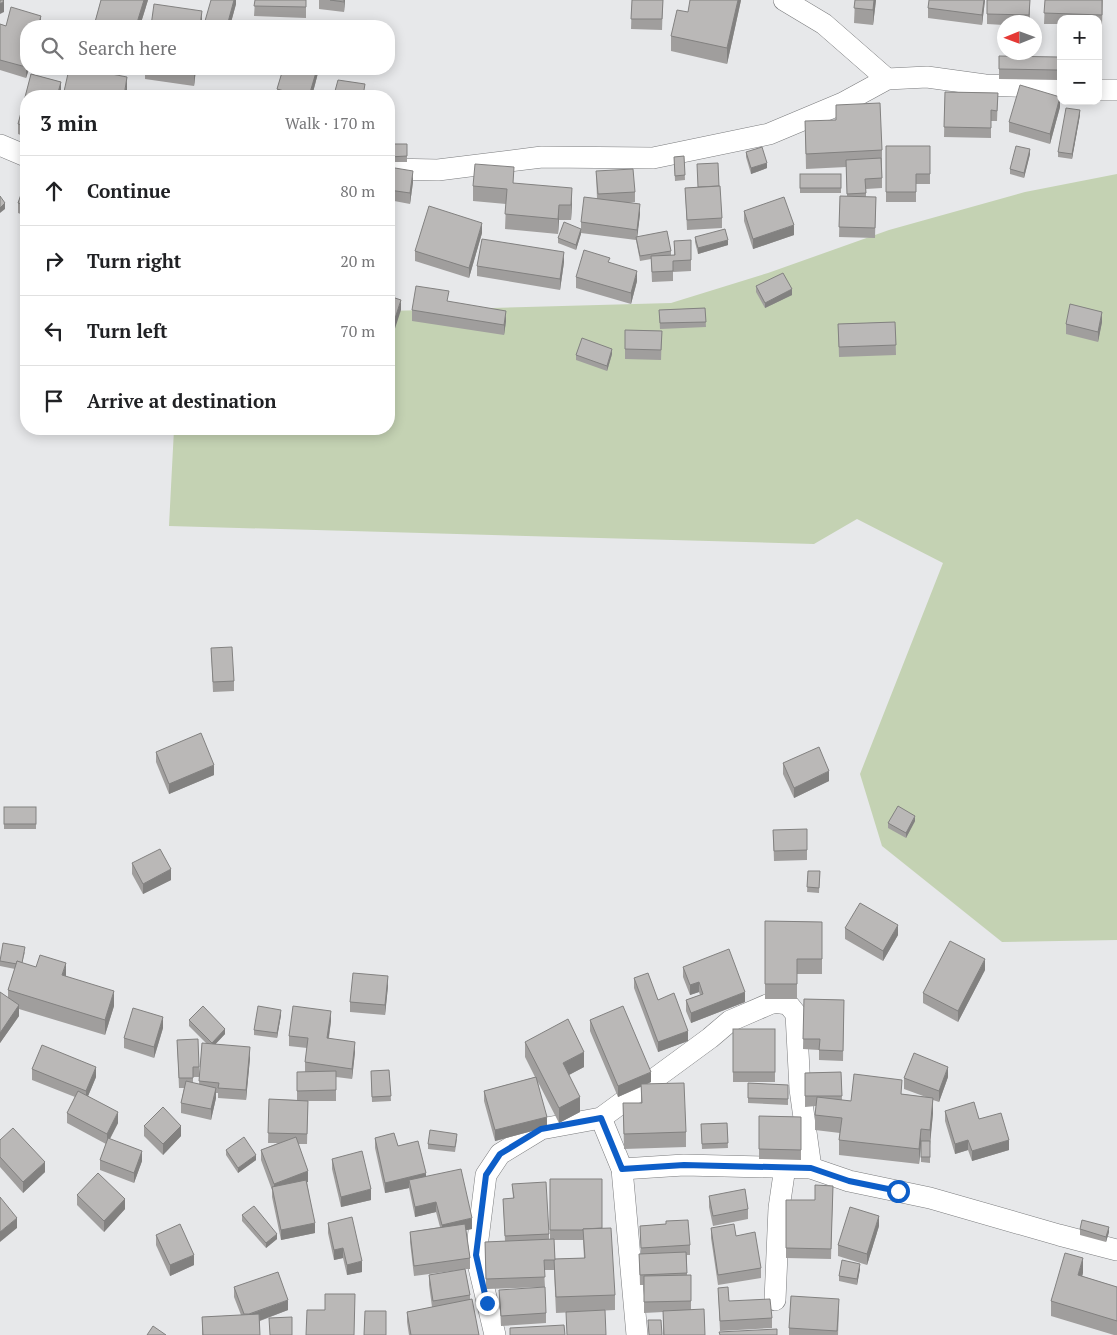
<!DOCTYPE html>
<meta charset="utf-8">
<style>
:root{--surface:#fff;--page:#f2f2f2;--text:#202124;--muted:#757577;--line:#e0e0e0}
body{margin:0;font-family:"PT Serif",serif;background:var(--page);color:var(--text)}
.controls{position:absolute;right:15px;top:15px;display:grid;overflow:hidden;border-radius:10px;box-shadow:0 2px 12px #0003}
.controls button{width:45px;height:45px;display:grid;place-items:center;padding:0;border:0;border-bottom:1px solid var(--line);background:var(--surface);color:var(--text);font:25px sans-serif}
.compass{position:absolute;left:997px;top:15px;width:45px;height:45px;border-radius:50%;background:var(--surface);box-shadow:0 2px 12px #0003;rotate:269deg}
.stop{position:absolute;width:15px;height:15px;margin:-11px;border:4px solid #0d5ec8;border-radius:50%;background:#fff}
.stop.end{background:#0d5ec8;border-color:#fff;box-shadow:0 1px 5px #0008}
.list{margin:0;padding:0;list-style:none}
h2{display:flex;justify-content:space-between;align-items:center;height:65px;margin:0;padding:0 20px;font-size:21px}
h2 small{font-size:16px;font-weight:400;color:var(--muted)}
.list li{display:grid;grid-template-columns:32px 1fr auto;gap:15px;align-items:center;box-sizing:border-box;height:70px;padding:0 20px;border-top:1px solid var(--line)}
.list b{display:block;font-size:19px;white-space:nowrap}
.list em{font-size:16px;font-style:normal;color:var(--muted)}
.icon{flex:none;width:28px;height:28px;fill:none;stroke:currentColor;stroke-width:2;stroke-linecap:round;stroke-linejoin:round}
.map{position:relative;flex:none;width:1117px;height:1335px;overflow:hidden}
.search{position:absolute;background:var(--surface);box-shadow:0 2px 12px #0003;left:20px;top:20px;width:375px;height:55px;display:flex;align-items:center;gap:12px;box-sizing:border-box;padding:0 18px;border-radius:20px;color:var(--muted);font-size:19px}
.panel{position:absolute;background:var(--surface);box-shadow:0 2px 12px #0003;left:20px;top:90px;width:375px;height:345px;border-radius:20px}
.map>svg:first-child{display:block}
.green{fill:#c4d2b3}
.lines{fill:none;stroke-linecap:round;stroke-linejoin:round}
.street-casing{stroke:#7a7b7d;stroke-width:22}
.street{stroke:#fff;stroke-width:21}
.wall{fill:#a09e9d;fill-rule:evenodd}
.shaded-wall{fill:#828180}
.building{fill:#bab8b7;stroke:#828180}
.route{stroke:#0d5ec8;stroke-width:6}
</style>
<div class="map">
<svg width="1117" height="1335" viewBox="0 0 1117 1335">
<rect width="100%" height="100%" fill="#e7e8ea"/>
<polygon class="green" points="1117,174 1117,940 1002,942 882,846 860,774 943,563 857,519 814,544 169,526 174,429 389,429 389,311 671,303 768,273 889,230 1025,192"/>
<g class="lines">
<g class="street-casing">
<g id="street">
<polyline points="784,0 824,24 887,79"/>
<polyline points="1098,90 1117,90"/>
<polyline points="0,145 26,156"/>
<polyline points="389,169 438,170 542,157 653,158 769,134 843,103 887,79 927,77 985,85 1061,88"/>
<polyline points="601,1118 622,1169 637,1335"/>
<polyline points="622,1169 684,1165 811,1168 849,1181 930,1198 1059,1235 1117,1250"/>
<polyline points="775,1300 779,1208 785,1167"/>
<polyline points="495,1335 476,1255 486,1175 500,1154 541,1129 601,1118 710,1038 730,1021 774,1002 788,1004 796,1014 800,1089 811,1168"/>
</g>
</g>
<use href="#street" class="street"/>
</g>
<g class="wall">
<polygon points="101,0 148,0 140,26 95,26 95,22"/>
<polygon points="236,0 236,4 230,26 205,26 205,21"/>
<polygon points="255,0 306,0 306,18 254,16"/>
<polygon points="319,0 345,0 344,12 319,9"/>
<polygon points="632,0 663,0 662,30 631,29"/>
<polygon points="741,0 727,64 671,51 671,36"/>
<polygon points="855,0 876,0 873,25 854,23"/>
<polygon points="985,0 982,25 928,18 928,8"/>
<polygon points="987,0 1030,0 1030,22 1004,22 1004,25 987,24"/>
<polygon points="1045,0 1103,0 1102,25 1098,25 1098,19 1061,19 1061,24 1044,24"/>
<polygon points="41,16 26,69 29,69 26,78 0,70 0,24 6,26"/>
<polygon points="999,56 1058,57 1058,80 999,79"/>
<polygon points="145,69 196,69 194,86 145,79"/>
<polygon points="283,69 319,69 312,96 277,96 277,89"/>
<polygon points="31,74 61,82 61,92 60,96 26,96 26,137 18,134 18,124"/>
<polygon points="365,90 364,96 335,96 335,91"/>
<polygon points="945,92 998,93 997,121 991,121 991,138 944,137"/>
<polygon points="1060,107 1050,144 1009,132 1009,122"/>
<polygon points="1080,115 1072,159 1058,157 1058,152"/>
<polygon points="805,121 882,150 882,188 866,189 866,197 876,197 875,238 839,237 840,196 847,196 846,167 806,169"/>
<rect x="389" y="144" width="18" height="18"/>
<polygon points="886,146 930,146 930,184 916,184 916,202 886,202"/>
<polygon points="746,152 767,168 751,174 746,157"/>
<polygon points="1030,154 1024,178 1010,174 1010,169"/>
<polygon points="684,156 685,180 675,181 674,157"/>
<polygon points="389,167 413,182 410,204 389,200"/>
<polygon points="596,171 635,192 635,202 628,203 640,214 637,236 671,251 671,255 674,255 674,241 691,260 691,271 673,272 673,281 652,282 651,259 640,261 636,240 581,233 576,250 558,243 558,238 581,229 581,222 597,199"/>
<rect x="800" y="174" width="41" height="19"/>
<polygon points="26,180 26,216 18,213 18,203"/>
<polygon points="514,183 572,203 571,220 559,220 558,234 505,229 506,204 473,201 473,186"/>
<polygon points="719,186 722,218 722,228 687,230 685,188"/>
<polygon points="744,211 794,235 753,249 744,221"/>
<polygon points="482,233 469,278 415,261 415,251"/>
<polygon points="695,237 728,245 698,254 695,242"/>
<polygon points="564,262 560,290 477,276 477,266"/>
<polygon points="576,277 637,281 631,304 576,288"/>
<polygon points="756,286 792,295 765,308 756,292"/>
<polygon points="705,308 706,327 660,329 659,310"/>
<polygon points="412,310 506,321 504,335 412,321"/>
<polygon points="895,322 896,355 839,357 838,324"/>
<polygon points="1102,322 1098,342 1066,334 1066,324"/>
<polygon points="625,330 662,331 661,360 625,359"/>
<polygon points="612,354 607,371 576,360 576,355"/>
<polygon points="211,648 234,681 234,691 213,692"/>
<polygon points="156,752 214,775 169,794 156,762"/>
<polygon points="783,763 829,781 794,798 783,774"/>
<rect x="4" y="807" width="32" height="22"/>
<polygon points="915,821 906,838 888,828 888,823"/>
<polygon points="773,830 807,850 807,860 774,861"/>
<polygon points="132,863 171,880 143,894 132,874"/>
<polygon points="808,871 820,871 819,893 807,892"/>
<polygon points="765,921 822,922 822,974 797,974 797,999 765,999"/>
<polygon points="845,928 898,935 883,961 845,939"/>
<polygon points="25,952 22,963 66,976 114,1006 105,1035 19,1009 19,1016 0,1043 0,992 8,998 8,990 15,969 0,966 0,961"/>
<polygon points="683,967 745,1002 691,1023 686,1011 686,1000 700,995 699,992 690,995 683,977"/>
<polygon points="985,970 958,1022 923,1003 923,993"/>
<polygon points="634,978 658,1000 688,1041 658,1052 634,988"/>
<polygon points="388,986 385,1015 350,1012 350,1002"/>
<polygon points="804,999 844,1000 843,1061 819,1060 819,1050 803,1049"/>
<polygon points="281,1015 277,1038 254,1035 254,1030"/>
<polygon points="189,1020 225,1034 215,1044 250,1058 246,1100 218,1098 218,1093 216,1093 216,1098 211,1120 181,1113 181,1103 184,1088 179,1088 177,1040 199,1067 199,1077 193,1077 193,1083 199,1084 202,1043 207,1044 189,1026"/>
<polygon points="590,1020 651,1082 647,1084 686,1132 686,1147 624,1149 623,1103 641,1103 641,1087 618,1097 590,1031"/>
<polygon points="331,1021 329,1038 355,1052 352,1079 336,1077 336,1101 308,1101 307,1144 298,1144 308,1182 307,1182 315,1233 281,1240 272,1197 272,1190 261,1160 261,1150 278,1143 268,1143 269,1099 297,1100 297,1072 305,1072 305,1062 307,1048 289,1046 289,1036"/>
<polygon points="163,1028 154,1058 124,1048 124,1038"/>
<rect x="733" y="1029" width="42" height="53"/>
<polygon points="525,1042 584,1067 569,1075 580,1112 559,1123 538,1082 547,1127 495,1141 484,1101 484,1091 535,1077 525,1057"/>
<polygon points="32,1069 96,1077 88,1096 118,1123 110,1139 142,1161 134,1183 100,1170 100,1160 106,1144 67,1123 67,1113 75,1097 32,1080"/>
<polygon points="389,1070 391,1101 372,1102 371,1071"/>
<polygon points="841,1072 842,1100 851,1101 902,1094 926,1097 904,1089 904,1078 948,1077 939,1102 933,1100 933,1113 930,1141 930,1163 921,1162 921,1144 919,1164 839,1155 839,1140 840,1133 815,1130 815,1115 816,1106 805,1107 805,1073"/>
<polygon points="748,1083 788,1085 788,1105 748,1103"/>
<polygon points="945,1111 979,1119 1009,1150 972,1161 968,1150 955,1154 945,1121"/>
<polygon points="759,1116 801,1117 801,1160 759,1159"/>
<polygon points="727,1123 728,1148 702,1149 701,1124"/>
<polygon points="144,1126 181,1136 163,1155 144,1136"/>
<polygon points="375,1138 398,1146 426,1176 472,1229 466,1230 470,1258 470,1269 465,1269 470,1295 470,1299 479,1335 409,1335 407,1322 407,1312 432,1307 429,1285 429,1275 460,1270 414,1276 410,1242 410,1232 440,1227 436,1212 415,1217 409,1188 385,1193 375,1148"/>
<polygon points="457,1139 455,1152 428,1149 428,1144"/>
<polygon points="0,1140 45,1172 23,1193 0,1167"/>
<polygon points="226,1150 256,1160 238,1173 226,1155"/>
<polygon points="332,1159 371,1200 341,1207 332,1169"/>
<path d="M550 1179 602 1228 615 1295V1310L556 1313 554 1270H544L545 1287 486 1289 485 1242 505 1241 503 1199 513 1198 512 1184 549 1234V1239H550ZM554 1240H583L584 1258 555 1259Z"/>
<polygon points="833,1186 831,1259 786,1258 786,1200 815,1200"/>
<polygon points="77,1195 125,1209 104,1232 77,1205"/>
<polygon points="709,1196 748,1209 748,1219 713,1226 709,1207"/>
<polygon points="242,1215 277,1239 266,1248 242,1221"/>
<polygon points="666,1221 690,1245 690,1255 687,1255 687,1275 691,1275 691,1310 705,1335 663,1335 663,1312 644,1313 644,1285 640,1285 639,1254 641,1254 640,1226 666,1224"/>
<polygon points="328,1223 362,1272 347,1275 343,1258 334,1260 328,1233"/>
<polygon points="879,1226 867,1265 838,1256 838,1245"/>
<polygon points="711,1228 736,1236 761,1268 761,1278 718,1285 711,1238"/>
<polygon points="1080,1229 1109,1232 1106,1242 1080,1235"/>
<polygon points="156,1235 194,1265 170,1276 156,1245"/>
<polygon points="860,1269 857,1285 839,1281 839,1276"/>
<polygon points="1083,1273 1082,1276 1117,1287 1117,1335 1114,1335 1051,1316 1051,1301"/>
<polygon points="234,1287 288,1310 260,1321 260,1335 202,1335 202,1317 241,1315 234,1297"/>
<polygon points="718,1288 729,1301 772,1318 772,1328 720,1331"/>
<polygon points="499,1290 546,1313 546,1323 501,1326"/>
<polygon points="839,1309 838,1335 789,1335 789,1328"/>
</g>
<g class="shaded-wall">
<polygon points="144,0 148,0 140,26 136,26"/>
<polygon points="234,0 236,0 236,4 230,26 227,26"/>
<polygon points="344,0 345,0 344,12"/>
<polygon points="738,0 741,0 727,64 727,48"/>
<polygon points="874,0 876,0 873,25 873,10"/>
<polygon points="984,0 985,0 982,25 982,15"/>
<polygon points="4,1 4,12 0,14 0,4"/>
<polygon points="202,11 202,26 200,26"/>
<polygon points="41,16 41,26 38,26"/>
<polygon points="26,67 26,69 29,69 26,78"/>
<polygon points="194,69 196,69 194,86"/>
<polygon points="317,69 319,69 312,96 309,96"/>
<polygon points="127,77 127,96 124,96"/>
<polygon points="61,82 61,92 60,96 57,96"/>
<polygon points="1060,97 1060,107 1050,144 1050,134"/>
<polygon points="1080,110 1080,115 1072,159 1072,154"/>
<polygon points="1030,149 1030,154 1024,178 1024,173"/>
<polygon points="767,163 767,168 751,174 751,168"/>
<polygon points="413,171 413,182 410,204 410,193"/>
<polygon points="572,188 572,203 571,220 571,205"/>
<polygon points="5,203 5,209 0,213 0,208"/>
<polygon points="640,204 640,214 637,240 637,230"/>
<polygon points="559,205 559,220 558,234 558,219"/>
<polygon points="482,223 482,233 469,278 469,268"/>
<polygon points="794,225 794,235 753,249 753,239"/>
<polygon points="581,229 581,234 576,250 576,245"/>
<polygon points="728,240 728,245 698,254 698,248"/>
<polygon points="564,252 564,262 560,290 560,279"/>
<polygon points="637,271 637,281 631,304 631,293"/>
<polygon points="792,289 792,295 765,308 765,303"/>
<polygon points="401,300 401,310 389,347 389,337"/>
<polygon points="506,311 506,321 504,335 504,325"/>
<polygon points="1102,312 1102,322 1098,342 1098,332"/>
<polygon points="612,349 612,354 607,371 607,366"/>
<polygon points="214,765 214,775 169,794 169,784"/>
<polygon points="829,771 829,781 794,798 794,788"/>
<polygon points="915,816 915,821 906,838 906,833"/>
<polygon points="171,869 171,880 143,894 143,884"/>
<polygon points="898,925 898,935 883,961 883,951"/>
<polygon points="985,959 985,970 958,1022 958,1011"/>
<polygon points="66,963 66,978 62,975"/>
<polygon points="388,976 388,986 385,1015 385,1005"/>
<polygon points="699,982 699,992 690,995 690,985"/>
<polygon points="114,991 114,1006 105,1035 105,1020"/>
<polygon points="745,992 745,1002 691,1023 691,1013"/>
<polygon points="19,1005 19,1016 0,1043 0,1033"/>
<polygon points="281,1010 281,1015 277,1038 277,1033"/>
<polygon points="331,1011 331,1021 327,1048 327,1038"/>
<polygon points="163,1017 163,1028 154,1058 154,1047"/>
<polygon points="225,1029 225,1034 212,1048 212,1043"/>
<polygon points="688,1031 688,1041 658,1052 658,1042"/>
<polygon points="355,1042 355,1052 352,1079 352,1069"/>
<polygon points="250,1047 250,1058 246,1100 246,1090"/>
<polygon points="584,1052 584,1067 563,1078 563,1063"/>
<polygon points="96,1067 96,1077 86,1101 86,1091"/>
<polygon points="948,1067 948,1077 939,1102 939,1091"/>
<polygon points="651,1072 651,1082 618,1097 618,1086"/>
<polygon points="216,1088 216,1098 211,1120 211,1109"/>
<polygon points="580,1097 580,1112 559,1123 559,1108"/>
<polygon points="933,1098 933,1113 930,1145 930,1130"/>
<polygon points="118,1112 118,1123 107,1144 107,1134"/>
<polygon points="547,1117 547,1127 495,1141 495,1130"/>
<polygon points="181,1126 181,1136 163,1155 163,1144"/>
<polygon points="921,1129 921,1144 919,1164 919,1149"/>
<polygon points="968,1140 968,1150 955,1154 955,1144"/>
<polygon points="1009,1140 1009,1150 972,1161 972,1151"/>
<polygon points="142,1151 142,1161 134,1183 134,1173"/>
<polygon points="256,1155 256,1160 238,1173 238,1168"/>
<polygon points="45,1162 45,1172 23,1193 23,1182"/>
<polygon points="308,1171 308,1182 274,1194 274,1184"/>
<polygon points="426,1173 426,1184 409,1180 409,1188 385,1193 385,1183"/>
<polygon points="371,1189 371,1200 341,1207 341,1197"/>
<polygon points="125,1199 125,1209 104,1232 104,1221"/>
<polygon points="436,1202 436,1212 415,1217 415,1207"/>
<polygon points="879,1216 879,1226 867,1265 867,1254"/>
<polygon points="17,1218 17,1228 0,1242 0,1232"/>
<polygon points="472,1218 472,1229 442,1235 442,1225"/>
<polygon points="315,1223 315,1233 281,1240 281,1230"/>
<polygon points="1109,1227 1109,1232 1106,1242 1106,1237"/>
<polygon points="277,1234 277,1239 266,1248 266,1243"/>
<polygon points="343,1248 343,1258 334,1260 334,1250"/>
<polygon points="194,1255 194,1265 170,1276 170,1265"/>
<polygon points="1083,1258 1083,1273 1078,1290 1078,1275"/>
<polygon points="362,1261 362,1272 347,1275 347,1265"/>
<polygon points="860,1264 860,1269 857,1285 857,1279"/>
<polygon points="288,1300 288,1310 245,1326 245,1316"/>
</g>
<g class="building">
<polygon points="0,0 3,0 4,1 0,4"/>
<polygon points="101,0 144,0 136,26 108,26 95,22"/>
<polygon points="211,0 234,0 227,26 224,26 205,21"/>
<polygon points="255,0 306,0 306,7 254,6"/>
<polygon points="330,0 344,0 344,2"/>
<polygon points="632,0 663,0 662,19 631,19"/>
<polygon points="690,0 738,0 727,48 671,36 677,10 688,12"/>
<polygon points="855,0 874,0 873,10 854,8"/>
<polygon points="929,0 984,0 982,15 928,8"/>
<polygon points="987,0 1030,0 1029,15 987,14"/>
<polygon points="1045,0 1102,0 1102,15 1044,13"/>
<polygon points="154,4 202,11 200,26 151,26"/>
<polygon points="11,7 41,16 38,26 26,26 26,67 0,60 0,24 6,26"/>
<polygon points="999,56 1058,57 1058,70 999,69"/>
<polygon points="69,69 86,69 127,77 124,96 63,96"/>
<polygon points="180,69 194,69 194,71"/>
<polygon points="283,69 317,69 309,96 302,96 277,89"/>
<polygon points="31,74 61,82 57,96 26,96 26,126 18,124"/>
<polygon points="338,80 365,84 363,96 335,91"/>
<polygon points="1020,85 1060,97 1050,134 1009,122"/>
<polygon points="945,92 998,93 997,111 991,110 991,128 944,127"/>
<polygon points="880,103 882,150 806,154 805,121 836,120 836,105"/>
<polygon points="1066,108 1080,110 1072,154 1058,152"/>
<polygon points="389,144 407,144 407,156 389,157"/>
<polygon points="886,146 930,146 930,174 916,174 916,192 886,192"/>
<polygon points="1016,146 1030,149 1024,173 1010,169"/>
<polygon points="762,147 767,163 751,168 746,152"/>
<polygon points="684,156 685,175 675,176 674,157"/>
<polygon points="881,158 882,178 865,179 866,193 847,194 846,160"/>
<polygon points="718,163 719,186 698,187 697,164"/>
<polygon points="475,164 514,167 513,183 572,188 571,205 559,205 558,219 505,214 507,189 473,186"/>
<polygon points="389,167 413,171 410,193 389,190"/>
<polygon points="633,169 635,192 598,194 596,171"/>
<rect x="800" y="174" width="41" height="14"/>
<polygon points="26,180 26,205 18,203"/>
<polygon points="720,186 722,218 687,220 685,188"/>
<polygon points="0,196 5,203 0,208"/>
<polygon points="840,196 876,197 875,228 839,227"/>
<polygon points="584,197 640,204 637,230 581,222"/>
<polygon points="784,197 794,225 753,239 744,211"/>
<polygon points="429,206 482,223 469,268 415,251"/>
<polygon points="564,222 581,229 576,245 558,238"/>
<polygon points="725,229 728,240 698,248 695,237"/>
<polygon points="667,231 671,251 640,256 636,237"/>
<polygon points="482,239 564,252 560,279 477,266"/>
<polygon points="691,240 691,260 673,261 673,271 652,272 651,256 675,255 674,241"/>
<polygon points="584,250 610,258 608,262 637,271 631,293 576,277"/>
<polygon points="783,273 792,289 765,303 756,286"/>
<polygon points="416,286 449,291 447,301 506,311 504,325 412,310"/>
<polygon points="389,296 401,300 389,337"/>
<polygon points="1070,304 1102,312 1098,332 1066,324"/>
<polygon points="705,308 706,322 660,323 659,310"/>
<polygon points="895,322 896,345 839,347 838,324"/>
<polygon points="625,330 662,331 661,350 625,349"/>
<polygon points="582,338 612,349 607,366 576,355"/>
<polygon points="232,647 234,681 213,682 211,648"/>
<polygon points="201,733 214,765 169,784 156,752"/>
<polygon points="819,747 829,771 794,788 783,763"/>
<polygon points="898,806 915,816 906,833 888,823"/>
<rect x="4" y="807" width="32" height="17"/>
<polygon points="807,829 807,850 774,851 773,830"/>
<polygon points="160,849 171,869 143,884 132,863"/>
<polygon points="808,871 820,871 819,888 807,887"/>
<polygon points="860,903 898,925 883,951 845,928"/>
<polygon points="765,921 822,922 822,959 797,959 797,984 765,984"/>
<polygon points="950,941 985,959 958,1011 923,993"/>
<polygon points="3,943 25,947 22,963 17,961 17,964 0,961"/>
<polygon points="729,949 745,992 691,1013 686,1000 703,994 699,982 690,985 683,967"/>
<polygon points="40,955 66,963 62,975 114,991 105,1020 8,990 17,961 36,967"/>
<polygon points="353,973 388,976 385,1005 350,1002"/>
<polygon points="648,973 658,1000 674,993 688,1031 658,1042 634,978"/>
<polygon points="0,992 19,1005 0,1033"/>
<polygon points="804,999 844,1000 843,1051 819,1050 820,1039 803,1039"/>
<polygon points="203,1006 225,1029 212,1043 189,1020"/>
<polygon points="258,1006 281,1010 277,1033 254,1030"/>
<polygon points="293,1006 331,1011 327,1038 355,1042 352,1069 305,1062 308,1038 289,1036"/>
<polygon points="623,1006 651,1072 618,1086 590,1020"/>
<polygon points="133,1008 163,1017 154,1047 124,1038"/>
<polygon points="568,1019 584,1052 563,1063 580,1097 559,1108 525,1042"/>
<rect x="733" y="1029" width="42" height="43"/>
<polygon points="198,1039 199,1067 193,1067 193,1078 179,1078 177,1040"/>
<polygon points="202,1043 250,1047 246,1090 218,1088 219,1083 199,1081"/>
<polygon points="42,1045 96,1067 86,1091 32,1069"/>
<polygon points="914,1053 948,1067 939,1091 904,1078"/>
<polygon points="389,1070 391,1096 372,1097 371,1071"/>
<polygon points="336,1071 336,1090 297,1091 297,1072"/>
<polygon points="841,1072 842,1096 805,1096 805,1073"/>
<polygon points="854,1074 902,1080 901,1094 933,1098 930,1130 921,1129 919,1149 839,1140 842,1118 815,1115 817,1097 851,1101"/>
<polygon points="536,1077 547,1117 495,1130 484,1091"/>
<polygon points="186,1081 216,1088 211,1109 181,1103"/>
<polygon points="684,1083 686,1132 624,1134 623,1103 642,1103 641,1084"/>
<polygon points="748,1083 788,1085 788,1099 748,1098"/>
<polygon points="78,1091 118,1112 107,1134 67,1113"/>
<polygon points="269,1099 308,1101 307,1134 268,1133"/>
<polygon points="974,1102 979,1119 1001,1113 1009,1140 972,1151 968,1140 955,1144 945,1111"/>
<polygon points="163,1107 181,1126 163,1144 144,1126"/>
<polygon points="759,1116 801,1117 801,1150 759,1149"/>
<polygon points="727,1123 728,1143 702,1144 701,1124"/>
<polygon points="13,1128 45,1162 23,1182 0,1157 0,1140"/>
<polygon points="430,1130 457,1134 455,1147 428,1144"/>
<polygon points="394,1133 398,1146 418,1141 426,1173 385,1183 375,1138"/>
<polygon points="244,1137 256,1155 238,1168 226,1150"/>
<polygon points="296,1137 308,1171 274,1184 261,1150"/>
<polygon points="108,1138 142,1151 134,1173 100,1160"/>
<rect x="921" y="1141" width="9" height="16"/>
<polygon points="362,1151 371,1189 341,1197 332,1159"/>
<polygon points="461,1169 472,1218 442,1225 436,1202 415,1207 409,1180"/>
<polygon points="98,1173 125,1199 104,1221 77,1195"/>
<polygon points="550,1179 602,1179 602,1228 583,1229 583,1230 550,1230"/>
<polygon points="306,1180 315,1223 281,1230 272,1187"/>
<polygon points="546,1182 549,1234 505,1236 503,1199 514,1198 512,1184"/>
<polygon points="815,1185 833,1186 831,1249 786,1248 786,1200 815,1200"/>
<polygon points="745,1189 748,1209 713,1216 709,1196"/>
<polygon points="0,1197 17,1218 0,1232"/>
<polygon points="254,1206 277,1234 266,1243 242,1215"/>
<polygon points="850,1207 879,1216 867,1254 838,1245"/>
<polygon points="352,1217 362,1261 347,1265 343,1248 334,1250 328,1223"/>
<polygon points="688,1220 690,1245 641,1248 640,1226 666,1224 666,1221"/>
<polygon points="1082,1220 1109,1227 1106,1237 1080,1229"/>
<polygon points="180,1224 194,1255 170,1265 156,1235"/>
<polygon points="465,1224 470,1258 414,1266 410,1232"/>
<polygon points="734,1224 736,1236 755,1232 761,1268 718,1275 711,1228"/>
<polygon points="611,1228 615,1295 556,1297 554,1259 585,1258 583,1229"/>
<polygon points="554,1239 555,1260 544,1260 545,1277 486,1279 485,1242"/>
<polygon points="686,1252 687,1273 640,1275 639,1254"/>
<polygon points="1065,1253 1083,1258 1078,1275 1117,1287 1117,1321 1051,1301"/>
<polygon points="842,1260 860,1264 857,1279 839,1276"/>
<polygon points="465,1269 470,1295 433,1301 429,1275"/>
<polygon points="278,1272 288,1300 249,1314 244,1314 234,1287"/>
<polygon points="691,1275 691,1301 644,1302 644,1276"/>
<polygon points="545,1287 546,1313 501,1316 499,1290"/>
<polygon points="728,1287 729,1301 770,1299 772,1318 720,1321 718,1288"/>
<polygon points="325,1294 355,1294 354,1335 306,1335 307,1310 325,1310"/>
<polygon points="791,1296 839,1299 837,1331 789,1328"/>
<polygon points="472,1299 479,1335 411,1335 407,1312"/>
<polygon points="704,1309 705,1335 664,1335 663,1311"/>
<polygon points="605,1310 606,1335 567,1335 566,1312"/>
<polygon points="365,1311 386,1311 386,1335 364,1335"/>
<polygon points="259,1314 260,1335 203,1335 202,1317"/>
<polygon points="292,1317 292,1335 270,1335 269,1318"/>
<polygon points="648,1320 661,1320 662,1335 649,1335"/>
<polygon points="564,1325 565,1335 510,1335 510,1328"/>
<polygon points="153,1326 166,1335 147,1335"/>
<polygon points="777,1329 777,1335 720,1335 719,1332"/>
</g>
<g class="lines">
<polyline class="route" points="487,1303 476,1255 486,1175 500,1154 541,1129 601,1118 622,1169 684,1165 811,1168 849,1181 898,1191"/>
</g>
</svg>
<div class="controls">
<button>+</button>
<button>−</button>
</div>
<svg class="compass" viewBox="-18 -18 36 36"><path d="M0-13l5 13h-10z" fill="#e53935"/><path d="M0 13l5-13h-10z" fill="#757577"/></svg>
<div class="stop" style="left:898px;top:1191px"></div>
<div class="stop end" style="left:487px;top:1303px"></div>
<div class="search"><svg class="icon" aria-label="search" viewBox="0 0 24 24"><circle cx="10" cy="10" r="6"/><path d="M15 15l6 6"/></svg>Search here</div>
<section class="panel">
<h2>3 min<small>Walk · 170 m</small></h2>
<ul class="list">
<li><svg class="icon" aria-label="ahead" viewBox="0 0 24 24"><path d="M12 20V5M6 11l6-6 6 6"/></svg><div><b>Continue</b></div><em>80 m</em></li>
<li><svg class="icon" aria-label="right" viewBox="0 0 24 24"><path d="M7 20v-9h11M14 6l5 5-5 5"/></svg><div><b>Turn right</b></div><em>20 m</em></li>
<li><svg class="icon" aria-label="left" viewBox="0 0 24 24"><path d="M17 20v-9H6M10 6l-5 5 5 5"/></svg><div><b>Turn left</b></div><em>70 m</em></li>
<li><svg class="icon" aria-label="arrive" viewBox="0 0 24 24"><path d="M6 21V4h12l-3 4 3 4H6"/></svg><div><b>Arrive at destination</b></div></li>
</ul>
</section>
</div>
